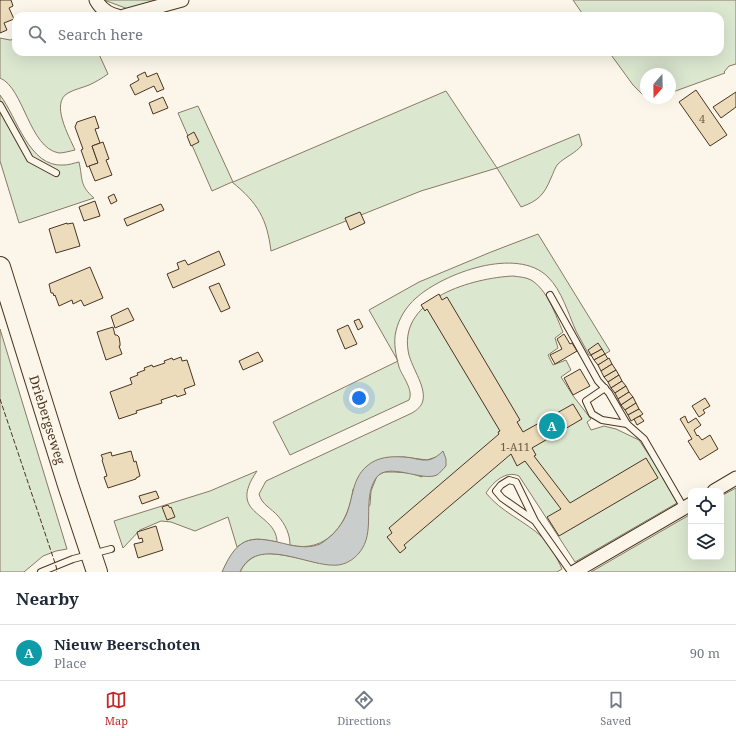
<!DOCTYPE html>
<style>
:root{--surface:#fff;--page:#f6f6f7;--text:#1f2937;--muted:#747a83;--line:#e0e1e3;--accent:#c62828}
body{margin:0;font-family:"Noto Serif",serif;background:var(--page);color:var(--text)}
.controls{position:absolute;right:12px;bottom:12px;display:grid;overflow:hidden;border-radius:8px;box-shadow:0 4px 16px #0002}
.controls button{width:36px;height:36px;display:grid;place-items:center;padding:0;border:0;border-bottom:1px solid var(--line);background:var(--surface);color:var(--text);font:20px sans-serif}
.compass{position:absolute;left:640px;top:68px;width:36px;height:36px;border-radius:50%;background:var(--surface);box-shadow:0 4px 16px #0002;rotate:200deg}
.you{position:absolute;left:359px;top:398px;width:14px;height:14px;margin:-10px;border:3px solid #fff;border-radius:50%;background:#1a73e8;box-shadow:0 0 0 6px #1a73e833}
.badge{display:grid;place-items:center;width:26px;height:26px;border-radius:50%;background:var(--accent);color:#fff;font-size:13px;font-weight:700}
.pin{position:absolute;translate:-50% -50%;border:2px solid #fff;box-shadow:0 1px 4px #0006}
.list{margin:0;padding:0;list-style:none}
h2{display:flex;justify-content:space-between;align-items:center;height:52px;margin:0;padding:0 16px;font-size:17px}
h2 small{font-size:13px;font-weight:400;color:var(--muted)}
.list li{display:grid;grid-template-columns:26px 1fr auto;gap:12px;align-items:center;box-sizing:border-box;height:56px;padding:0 16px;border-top:1px solid var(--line)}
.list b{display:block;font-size:15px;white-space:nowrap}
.list p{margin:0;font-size:13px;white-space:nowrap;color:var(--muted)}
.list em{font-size:13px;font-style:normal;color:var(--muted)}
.icon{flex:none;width:22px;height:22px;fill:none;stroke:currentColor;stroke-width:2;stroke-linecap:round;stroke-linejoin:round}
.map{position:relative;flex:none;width:736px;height:572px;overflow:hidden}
.search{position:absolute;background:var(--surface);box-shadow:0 4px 16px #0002;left:12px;right:12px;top:12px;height:44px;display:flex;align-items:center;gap:10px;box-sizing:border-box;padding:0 14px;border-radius:12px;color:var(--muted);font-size:15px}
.sheet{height:108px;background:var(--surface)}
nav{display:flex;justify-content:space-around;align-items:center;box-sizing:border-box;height:56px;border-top:1px solid var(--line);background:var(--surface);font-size:11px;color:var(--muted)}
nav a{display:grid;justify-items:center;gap:2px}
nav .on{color:var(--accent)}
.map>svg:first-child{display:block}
.green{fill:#dce7d0;stroke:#887966}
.water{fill:#c9cecd;stroke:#887966}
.building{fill:#ecdcbc;stroke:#4a3520}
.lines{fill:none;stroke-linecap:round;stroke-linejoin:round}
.service-casing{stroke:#4a3520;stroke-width:8}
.minor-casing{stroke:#4a3520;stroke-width:15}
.primary-casing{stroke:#4a3520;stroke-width:22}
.service{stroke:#fbf6e9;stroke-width:6}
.minor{stroke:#fbf6e9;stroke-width:13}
.primary{stroke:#fbf6e9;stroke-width:20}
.fence{stroke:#4a3520;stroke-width:1;stroke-dasharray:5 2;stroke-linecap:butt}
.labels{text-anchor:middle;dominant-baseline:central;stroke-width:3;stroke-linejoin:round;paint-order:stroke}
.number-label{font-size:11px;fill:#725f47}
.street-label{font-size:13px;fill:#4a3520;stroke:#fbf6e9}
</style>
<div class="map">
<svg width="736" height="572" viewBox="0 0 736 572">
<rect width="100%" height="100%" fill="#fbf6e9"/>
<g class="green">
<polygon points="104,0 158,0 128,9"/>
<polygon points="573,0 736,0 736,64 729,66 724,72 725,73 670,93 670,74 646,74 646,98 633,85 609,52 720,52 720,16 584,16"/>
<path d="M0 38 10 40 16 39V52H98L108 74C102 78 96 82 89 85 82 88 75 89 68 93 50 103 69 136 75 150 70 151 64 153 59 153 29 148 24 88 0 78Z"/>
<path d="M446 91 497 168 579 134 582 145C576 153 565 157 558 164 555 167 553 174 551 178 544 195 538 201 521 207L497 168 421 191 271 251C267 219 258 203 232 182L212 191 178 113 198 106 233 182Z"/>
<path d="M0 95C17 117 29 168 64 165 69 165 74 163 79 162 83 179 79 185 94 198L19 223 0 161Z"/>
<path d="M538 234 610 351 598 358 589 355C585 347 580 339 576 331 568 313 562 291 548 277 517 246 444 273 416 298 406 307 399 318 396 331 393 342 396 356 399 367 402 376 414 390 409 400L290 455 273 422 398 361 369 310 419 282 491 252Z"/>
<path d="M513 276C519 277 526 277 531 280 547 289 556 316 563 332L555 338 558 348 548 355 553 365 566 360 571 370 561 377 574 397 591 419 587 422 591 430 604 426 616 429 639 440 655 464 677 503 575 562 519 476C506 470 493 482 486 493 501 512 525 521 542 537 551 546 557 558 562 569L557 572H240C243 565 250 558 258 555 270 550 306 560 319 563L370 505 371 491 377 476 384 472H394L410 473 422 477 436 457 427 460 404 457 387 458 353 489C349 523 327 554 290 545 290 534 285 524 278 516 271 508 262 505 259 494L266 481 412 413C417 410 422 406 423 400 426 385 410 366 408 350 400 298 473 278 513 276Z"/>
<polygon points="0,329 67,549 56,551 43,556 24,572 0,572"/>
<path d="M257 471C226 516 276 511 277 542 261 539 251 536 237 547L228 517 195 531 171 522 161 521 140 530 123 548 114 521 210 491Z"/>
<polygon points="736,488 736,572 591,572 691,514 691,557 721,557 721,496"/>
</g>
<path class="water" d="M443 451 446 459V466C443 469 440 473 437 475 421 482 388 461 376 478 361 501 377 532 359 553 353 560 346 564 338 565 309 568 257 534 240 572H222C239 533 253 536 290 545 300 547 310 548 320 544 324 542 328 538 332 535 336 531 340 526 343 521 354 503 350 480 367 466 377 457 391 456 404 457 412 457 420 461 428 460 434 459 439 455 443 451Z"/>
<g class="building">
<polygon points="0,0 11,0 13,6 9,8 14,19 4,23 7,30 0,33"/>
<polygon points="145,72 147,77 157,73 164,89 157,92 154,86 135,95 130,85 139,80 137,76"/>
<polygon points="696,90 727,135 710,146 679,102"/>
<polygon points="736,92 736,107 721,118 713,107"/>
<polygon points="163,97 168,108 153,114 149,103"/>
<polygon points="95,116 99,128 95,129 100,143 92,146 98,163 87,167 81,150 83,149 75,127 77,122"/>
<polygon points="194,132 199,142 191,146 187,136"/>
<polygon points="103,142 109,159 106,160 112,175 95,181 89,166 98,163 92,146"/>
<polygon points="114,194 117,201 111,204 108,197"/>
<polygon points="95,201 100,216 84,221 79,207"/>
<polygon points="161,204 164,210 127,226 124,219"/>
<polygon points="360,212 365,223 350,230 345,218"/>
<polygon points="67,223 67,224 73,223 80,246 56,253 49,229"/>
<polygon points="219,251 225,265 173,288 167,274 179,269 177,263 185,260 188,265"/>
<polygon points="90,267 103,298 84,306 81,300 73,304 72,300 59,306 55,295 54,296 53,293 51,293 49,284"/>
<polygon points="219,283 230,308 221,312 209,287"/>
<polygon points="439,294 442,300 447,297 520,420 517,422 523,432 573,404 582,419 532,448 536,455 534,456 570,503 646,458 658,478 559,536 547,517 561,509 525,461 517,466 511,454 404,545 406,548 400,553 387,537 392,533 389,528 499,434 498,432 500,431 427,309 425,311 421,305"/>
<polygon points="128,308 134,320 115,328 111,316"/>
<polygon points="359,319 363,327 358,330 354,321"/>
<polygon points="348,325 357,344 345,349 337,330"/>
<polygon points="113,327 115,335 117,335 119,337 120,343 120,346 119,346 122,354 106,360 97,332"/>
<polygon points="564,334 570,344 572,343 577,351 555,364 550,355 562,349 557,339"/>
<polygon points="598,343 602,349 591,355 588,350"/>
<polygon points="602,349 605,354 594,360 591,355"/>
<polygon points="258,352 263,361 243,370 239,361"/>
<polygon points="605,354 608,359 598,365 594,360"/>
<polygon points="181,357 182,361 187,360 195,385 184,389 186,394 177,397 176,395 161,400 162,403 136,411 137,413 119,419 110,392 132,384 130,378 138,375 137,373 145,370 144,368 152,365 153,367 165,363 164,361 172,358 173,360"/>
<polygon points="609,358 612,364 601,371 598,365"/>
<polygon points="612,364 616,370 604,377 601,371"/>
<polygon points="580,369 590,386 573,395 564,378"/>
<polygon points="616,370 619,375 608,382 604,377"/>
<polygon points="619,375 622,381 611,388 608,382"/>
<polygon points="622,381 626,386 615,393 611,388"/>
<polygon points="626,386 629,392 618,399 615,393"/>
<polygon points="629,392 633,397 621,405 618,399"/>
<polygon points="633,397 636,403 625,410 621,405"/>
<polygon points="705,398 710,406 703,410 705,413 699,417 692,406"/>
<polygon points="636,403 639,409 628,415 625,410"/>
<polygon points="639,409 643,414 631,421 628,415"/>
<polygon points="640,416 644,421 637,425 634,419"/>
<polygon points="685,416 688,423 696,418 701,425 694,430 697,436 698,435 702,440 710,435 718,449 700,460 688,441 692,439 680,419"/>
<polygon points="131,451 134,462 136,461 140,476 136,478 136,479 108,488 104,477 107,476 102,460 103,459 101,455 111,452 112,456"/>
<polygon points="156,491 159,498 142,504 139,496"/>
<polygon points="168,505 170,508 171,507 175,517 167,520 162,507"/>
<polygon points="156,526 163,550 138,558 134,544 143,542 142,538 139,539 137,532"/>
</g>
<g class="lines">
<g class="service-casing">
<g id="service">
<polyline points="0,105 30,159 56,173"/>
<polyline points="550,295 598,381 609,393 627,424"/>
<polyline points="605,388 586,401 592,414 602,420 627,424 644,439 684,508"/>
<polyline points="535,521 502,498 496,491 501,485 509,480 516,482 535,521 571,572"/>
<polyline points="41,572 73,559 111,549"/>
</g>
</g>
<g class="minor-casing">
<g id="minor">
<path d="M96 0C101 9 108 14 118 16"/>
<polyline points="124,16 182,0"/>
<polyline points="714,491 736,478"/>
<polyline points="574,572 691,504"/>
</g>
</g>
<g class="primary-casing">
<g id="primary">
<path id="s1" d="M0 267 68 485 97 572"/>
</g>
</g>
<use href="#service" class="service"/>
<use href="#minor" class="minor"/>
<use href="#primary" class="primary"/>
<polyline class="fence" points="0,399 56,566 57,571 56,572"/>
</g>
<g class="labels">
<g class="number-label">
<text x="702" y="118">4</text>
<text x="515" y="446">1-A11</text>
</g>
<g class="street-label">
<text stroke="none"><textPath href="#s1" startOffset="160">Driebergseweg</textPath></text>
</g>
</g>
</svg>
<div class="controls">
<button><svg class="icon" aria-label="locate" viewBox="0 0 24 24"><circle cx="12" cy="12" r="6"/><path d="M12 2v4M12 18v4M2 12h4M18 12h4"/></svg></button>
<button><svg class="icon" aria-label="layers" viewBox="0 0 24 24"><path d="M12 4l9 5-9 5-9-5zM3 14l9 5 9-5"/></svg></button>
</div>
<svg class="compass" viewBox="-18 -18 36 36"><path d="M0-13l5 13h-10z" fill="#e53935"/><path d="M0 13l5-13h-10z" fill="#747a83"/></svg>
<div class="you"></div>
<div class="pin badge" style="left:552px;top:426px;background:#0f9aa8">A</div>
<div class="search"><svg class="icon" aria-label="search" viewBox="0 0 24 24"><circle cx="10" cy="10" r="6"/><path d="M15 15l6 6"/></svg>Search here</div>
</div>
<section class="sheet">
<h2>Nearby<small></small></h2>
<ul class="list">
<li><span class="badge" style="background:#0f9aa8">A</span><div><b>Nieuw Beerschoten</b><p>Place</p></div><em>90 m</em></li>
</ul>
</section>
<nav>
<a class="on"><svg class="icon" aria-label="map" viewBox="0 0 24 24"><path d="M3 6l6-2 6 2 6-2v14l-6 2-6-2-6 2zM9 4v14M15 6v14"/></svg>Map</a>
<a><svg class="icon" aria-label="directions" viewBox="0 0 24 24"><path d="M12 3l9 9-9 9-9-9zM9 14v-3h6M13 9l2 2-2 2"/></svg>Directions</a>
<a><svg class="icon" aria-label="saved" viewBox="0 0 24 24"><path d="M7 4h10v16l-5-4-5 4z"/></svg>Saved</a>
</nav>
